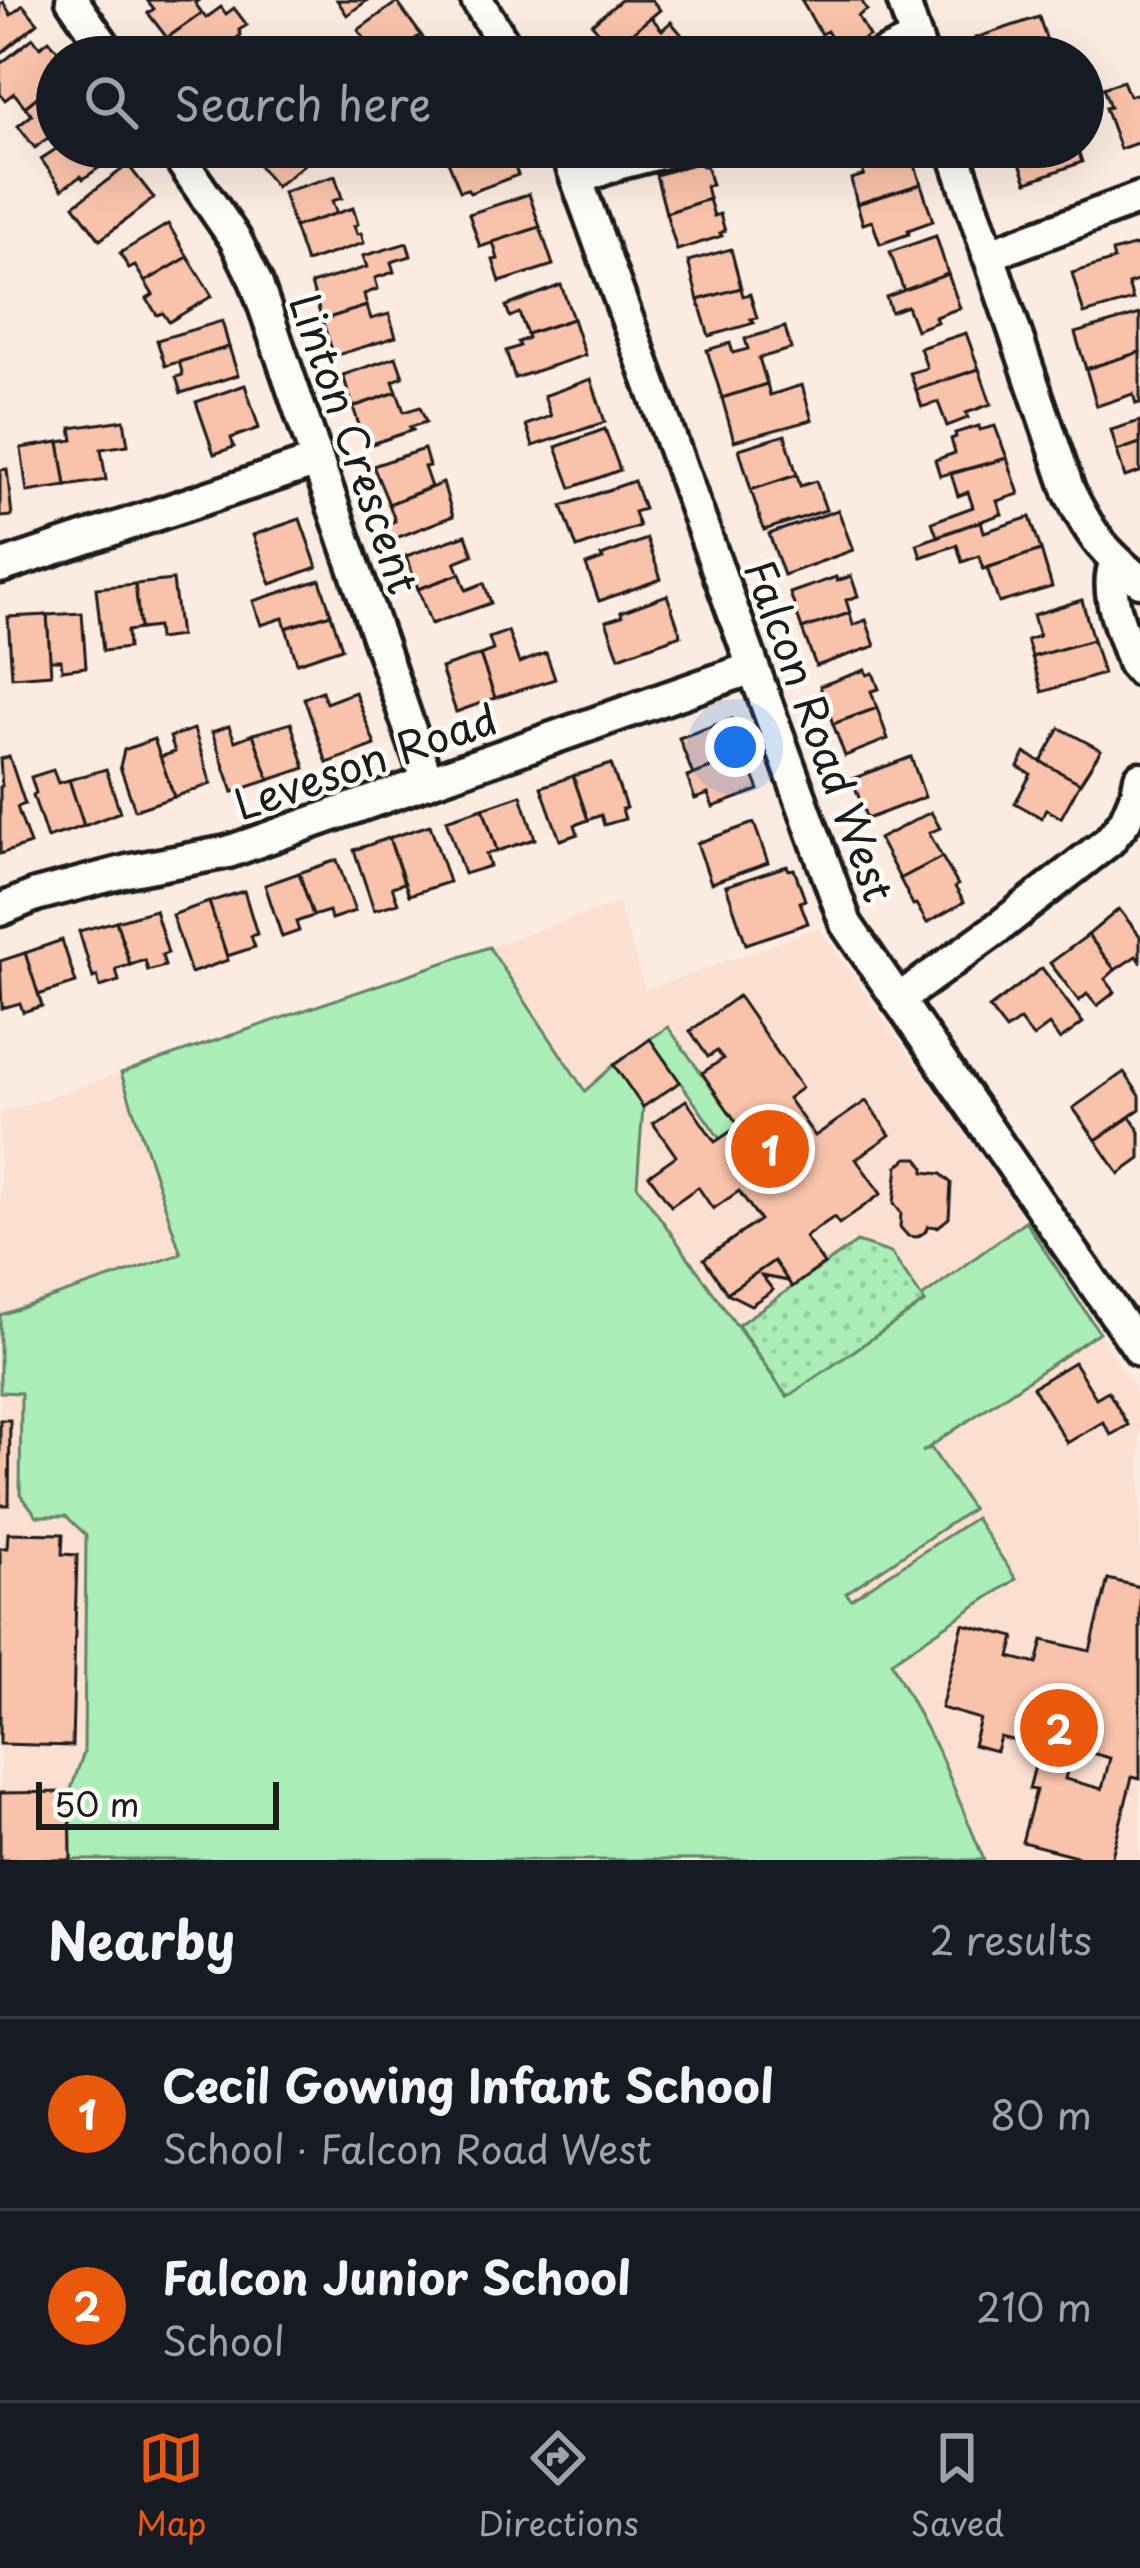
<!DOCTYPE html>
<meta charset="utf-8">
<style>
:root{--surface:#171b24;--page:#242831;--text:#f1f3f6;--muted:#9ea1a6;--line:#363941;--accent:#ea580c}
body{margin:0;font-family:"Playpen Sans",sans-serif;background:var(--page);color:var(--text)}
.scale{position:absolute;left:36px;bottom:30px;width:243px;box-sizing:border-box;padding-left:12px;border:6px solid #1c1c1c;border-top:0;font-size:33px;line-height:42px;white-space:nowrap;color:#1c1c1c;-webkit-text-stroke:9px #fdfcf7;paint-order:stroke}
.you{position:absolute;left:735px;top:747px;width:42px;height:42px;margin:-30px;border:9px solid #fff;border-radius:50%;background:#1a73e8;box-shadow:0 0 0 18px #1a73e833}
.badge{display:grid;place-items:center;width:78px;height:78px;border-radius:50%;background:var(--accent);color:#fff;font-size:39px;font-weight:700}
.pin{position:absolute;translate:-50% -50%;border:6px solid #fff;box-shadow:0 3px 12px #0006}
.list{margin:0;padding:0;list-style:none}
h2{display:flex;justify-content:space-between;align-items:center;height:156px;margin:0;padding:0 48px;font-size:51px}
h2 small{font-size:39px;font-weight:400;color:var(--muted)}
.list li{display:grid;grid-template-columns:78px 1fr auto;gap:36px;align-items:center;box-sizing:border-box;height:192px;padding:0 48px;border-top:3px solid var(--line)}
.list b{display:block;font-size:45px;white-space:nowrap}
.list p{margin:0;font-size:39px;white-space:nowrap;color:var(--muted)}
.list em{font-size:39px;font-style:normal;color:var(--muted)}
.icon{flex:none;width:66px;height:66px;fill:none;stroke:currentColor;stroke-width:2;stroke-linecap:round;stroke-linejoin:round}
.map{position:relative;flex:none;width:1140px;height:1860px;overflow:hidden}
.search{position:absolute;background:var(--surface);box-shadow:0 12px 48px #0002;left:36px;right:36px;top:36px;height:132px;display:flex;align-items:center;gap:30px;box-sizing:border-box;padding:0 42px;border-radius:66px;color:var(--muted);font-size:45px}
.sheet{height:540px;background:var(--surface)}
nav{display:flex;justify-content:space-around;align-items:center;box-sizing:border-box;height:168px;border-top:3px solid var(--line);background:var(--surface);font-size:33px;color:var(--muted)}
nav a{display:grid;justify-items:center;gap:6px}
nav .on{color:var(--accent)}
.map>svg:first-child{display:block}
.built{fill:#fbdfd0}
.green{fill:#aaedb7;stroke:#63846a;stroke-width:3}
.park{fill:url(#park-dots);stroke:#63846a;stroke-width:3}
.building{fill:#f9c3ab;stroke:#1c1c1c;stroke-width:3;fill-rule:evenodd}
.lines{fill:none;stroke-linecap:round;stroke-linejoin:round}
.minor-casing{stroke:#1c1c1c;stroke-width:39}
.minor{stroke:#fdfcf7;stroke-width:30}
.labels{text-anchor:middle;dominant-baseline:central;stroke-width:9;stroke-linejoin:round;paint-order:stroke}
.street-label{font-size:42px;fill:#1c1c1c;stroke:#fdfcf7}
</style>
<div class="map">
<svg width="1140" height="1860" viewBox="0 0 1140 1860">
<defs>
<pattern id="park-dots" width="8" height="8" patternUnits="userSpaceOnUse" patternTransform="scale(3)"><rect width="8" height="8" fill="#aaedb7"/><path d="M2 2h.1M6 6h.1" fill="none" stroke="#92cb9d" stroke-width="1.8" stroke-linecap="round"/></pattern>
</defs>
<rect width="100%" height="100%" fill="#fcebe0"/>
<filter id="ink" filterUnits="userSpaceOnUse"><feTurbulence type="fractalNoise" baseFrequency=".00833" numOctaves="2"/><feDisplacementMap in="SourceGraphic" scale="24" xChannelSelector="R" yChannelSelector="G"/><feConvolveMatrix kernelMatrix="1 2 1 2 8 2 1 2 1" color-interpolation-filters="sRGB"/></filter>
<g filter="url(#ink)">
<polygon class="built" points="618,903 645,990 819,928 985,1162 1140,1395 1140,1860 0,1860 0,1114"/>
<g class="green">
<polygon points="489,947 585,1091 614,1065 643,1107 637,1185 787,1397 1025,1221 1099,1332 922,1452 931,1448 972,1509 846,1593 851,1599 975,1518 1016,1579 891,1662 941,1757 984,1860 71,1860 70,1792 84,1752 86,1535 66,1516 37,1516 20,1494 21,1393 0,1392 0,1315 181,1254 121,1073"/>
<polygon points="668,1027 739,1126 720,1139 650,1039"/>
</g>
<polygon class="park" points="857,1242 891,1253 925,1302 787,1397 738,1325"/>
<g class="building">
<polygon points="147,0 199,0 195,3 202,13 167,38 148,13 154,9"/>
<polygon points="337,0 368,0 347,15"/>
<polygon points="621,0 652,0 660,10 613,49 592,24"/>
<polygon points="801,0 861,0 867,10 858,16 869,36 840,53 827,31 821,34"/>
<polygon points="3,2 11,15 23,5 38,23 0,54 0,4"/>
<polygon points="397,2 421,35 390,57 378,57 358,30"/>
<polygon points="221,7 226,14 234,8 247,25 239,30 241,35 210,57 181,57 167,38 202,13 206,18"/>
<polygon points="651,17 662,30 671,22 687,41 669,57 620,57 613,49"/>
<polygon points="1039,17 1047,41 1038,44 1042,57 981,57 975,38"/>
<polygon points="421,35 436,57 390,57"/>
<polygon points="33,38 40,47 49,40 63,57 57,57 57,61 50,67 57,75 57,81 25,107 14,93 5,100 0,94 0,64"/>
<polygon points="57,81 57,131 35,148 18,126 32,115 25,107"/>
<polygon points="1123,81 1129,96 1139,93 1140,95 1140,142 1120,149 1105,108 1110,107 1103,88"/>
<polygon points="59,147 124,147 126,149 83,179 81,176 62,189 41,159"/>
<polygon points="258,147 322,147 309,157 311,159 276,187 249,153"/>
<polygon points="467,147 507,147 518,175 470,193 467,189 460,191 446,156"/>
<polygon points="909,147 921,184 857,204 851,179 864,175 860,163"/>
<polygon points="1014,147 1077,147 1082,162 1027,182"/>
<polygon points="700,162 702,166 706,165 712,185 706,186 709,199 666,213 656,175"/>
<polygon points="128,165 154,198 100,240 74,205"/>
<polygon points="335,176 342,198 332,201 337,214 294,227 283,192"/>
<polygon points="921,184 933,221 908,230 909,234 880,244 872,221 863,224 857,204"/>
<polygon points="529,194 540,227 480,247 469,214"/>
<polygon points="709,199 714,216 720,214 725,231 720,233 722,236 677,250 666,213"/>
<polygon points="353,208 358,224 354,226 357,234 361,233 364,243 306,262 294,227"/>
<polygon points="168,224 188,257 145,282 135,266 129,269 120,253"/>
<polygon points="540,227 553,265 500,282 493,260 498,259 493,242"/>
<polygon points="936,236 948,274 904,291 890,252"/>
<polygon points="407,243 411,256 391,262 394,272 375,278 378,289 364,294 367,306 322,320 311,284 367,267 363,256"/>
<polygon points="1137,245 1140,255 1140,280 1128,284 1133,300 1084,314 1072,273 1114,260 1112,252"/>
<polygon points="731,249 741,288 698,300 688,261"/>
<polygon points="188,257 212,296 169,322 163,313 157,315 147,299 153,295 145,282"/>
<polygon points="948,274 960,308 935,317 937,322 916,330 907,306 891,312 886,297"/>
<polygon points="561,285 573,319 527,334 519,313 510,317 506,306"/>
<polygon points="741,288 743,296 750,294 757,318 751,319 754,323 709,336 698,300"/>
<polygon points="367,306 371,319 389,314 396,337 334,356 322,320"/>
<polygon points="1140,314 1140,352 1086,369 1075,333"/>
<polygon points="573,319 585,355 515,378 506,351 520,346 518,342 528,338 527,334"/>
<polygon points="222,321 229,347 165,366 157,340"/>
<polygon points="785,327 791,349 759,358 767,384 722,398 707,350 730,343 733,353 748,349 745,339"/>
<polygon points="966,333 979,369 916,390 910,373 927,368 920,348"/>
<polygon points="229,347 238,375 181,393 176,377 183,375 179,362"/>
<polygon points="1140,352 1140,403 1136,404 1133,394 1097,406 1086,369"/>
<polygon points="396,357 403,377 393,381 397,392 353,407 343,375"/>
<polygon points="979,369 991,404 966,413 968,418 947,426 938,402 922,407 916,390"/>
<polygon points="591,379 605,422 533,446 526,425 551,416 544,396"/>
<polygon points="767,384 770,395 802,385 812,420 734,441 722,398"/>
<polygon points="245,385 259,428 231,438 234,447 214,454 196,402"/>
<polygon points="397,392 404,412 420,407 426,422 410,427 413,430 366,446 353,407"/>
<polygon points="124,420 128,445 101,449 106,480 66,486 59,442 73,440 71,428"/>
<polygon points="1140,421 1140,443 1117,451 1111,430"/>
<polygon points="979,426 980,430 995,426 1007,458 940,476 935,460 955,453 951,439 956,437 955,433"/>
<polygon points="605,429 620,470 571,488 556,447"/>
<polygon points="785,435 797,475 751,490 739,449"/>
<polygon points="59,442 66,486 27,492 21,448"/>
<polygon points="1140,443 1140,472 1125,477 1117,451"/>
<polygon points="424,449 429,466 424,467 431,487 389,504 373,466"/>
<polygon points="1007,458 1019,494 997,501 1002,514 937,536 932,522 973,507 968,492 958,496 951,474"/>
<polygon points="7,469 12,516 0,517 0,470"/>
<polygon points="797,475 800,486 816,481 826,510 764,530 751,490"/>
<polygon points="634,481 644,509 634,512 639,526 577,548 562,506"/>
<polygon points="443,483 453,516 391,540 386,525 395,521 389,504"/>
<polygon points="838,510 853,550 784,575 769,534"/>
<polygon points="1030,517 1041,550 983,569 979,556 962,562 957,545 921,557 917,544 981,521 984,532"/>
<polygon points="300,519 317,567 271,584 253,535"/>
<polygon points="466,535 473,555 455,562 460,574 418,589 406,556"/>
<polygon points="647,539 661,579 599,601 586,565 603,559 601,556"/>
<polygon points="1041,550 1052,587 999,603 987,568"/>
<polygon points="460,574 466,590 484,583 491,603 431,624 418,589"/>
<polygon points="851,576 858,596 846,600 850,613 802,629 790,593 836,577 837,581"/>
<polygon points="173,580 180,636 158,639 157,627 140,629 135,584"/>
<polygon points="320,580 331,614 286,628 283,618 261,625 253,601"/>
<polygon points="135,584 140,629 127,631 128,648 103,651 96,588"/>
<polygon points="667,595 681,635 619,657 606,621 622,616 621,612"/>
<polygon points="1082,600 1093,640 1032,657 1027,640 1039,636 1033,615"/>
<polygon points="82,613 86,667 62,670 61,660 50,660 47,615"/>
<polygon points="850,613 853,625 866,620 875,646 816,666 802,629"/>
<polygon points="331,614 342,648 297,663 286,628"/>
<polygon points="47,615 51,674 12,677 8,617"/>
<polygon points="508,631 519,663 546,653 555,679 495,698 480,655 493,650 489,638"/>
<polygon points="1093,640 1103,674 1042,692 1032,657"/>
<polygon points="480,655 495,698 456,712 441,668"/>
<polygon points="865,670 867,675 873,673 879,689 871,691 877,708 833,724 820,686"/>
<polygon points="322,691 326,703 355,692 375,745 327,763 304,698"/>
<polygon points="877,708 888,739 845,756 833,724"/>
<polygon points="732,719 745,755 693,775 679,738"/>
<polygon points="291,723 305,768 269,780 253,734"/>
<polygon points="229,726 235,741 253,734 269,780 233,792 212,732"/>
<polygon points="1060,728 1101,750 1080,783 1041,762"/>
<polygon points="194,729 211,784 174,797 160,757 175,752 170,737"/>
<polygon points="154,739 174,797 135,810 120,767 124,750"/>
<polygon points="1025,753 1080,783 1061,818 1046,809 1042,818 1015,803 1031,774 1018,767"/>
<polygon points="745,755 759,790 713,807 708,794 695,799 687,777"/>
<polygon points="9,756 25,804 17,807 30,844 0,854 0,787 2,786 0,759"/>
<polygon points="911,757 925,797 867,819 852,779"/>
<polygon points="611,764 626,808 622,809 625,819 604,825 601,815 588,820 573,776"/>
<polygon points="106,769 120,812 84,826 69,780"/>
<polygon points="53,770 58,783 69,780 84,826 47,838 33,795 36,793 31,777"/>
<polygon points="573,776 588,820 575,825 578,834 560,840 541,787"/>
<polygon points="521,795 535,839 497,851 483,808"/>
<polygon points="483,808 497,851 486,854 490,866 464,874 446,820"/>
<polygon points="931,812 940,828 929,833 942,857 900,879 879,839"/>
<polygon points="754,823 768,863 711,883 697,843"/>
<polygon points="430,825 449,882 409,895 389,838"/>
<polygon points="389,838 404,883 392,887 398,903 374,910 354,850"/>
<polygon points="942,857 958,885 955,887 964,902 927,923 916,904 913,905 900,879"/>
<polygon points="337,860 355,911 331,919 329,911 313,916 299,873"/>
<polygon points="787,866 789,870 794,869 805,900 800,902 808,923 746,944 726,886"/>
<polygon points="299,873 313,916 296,922 299,931 282,937 265,885"/>
<polygon points="244,891 257,934 251,936 255,947 227,956 209,902"/>
<polygon points="209,902 228,960 191,973 172,915"/>
<polygon points="1119,909 1140,936 1140,961 1136,956 1115,970 1088,935"/>
<polygon points="155,910 168,953 162,955 165,966 148,971 145,960 130,965 116,921"/>
<polygon points="116,921 130,965 116,969 119,981 100,987 97,976 93,978 79,931"/>
<polygon points="1088,935 1115,970 1105,979 1115,992 1097,1006 1087,994 1079,1001 1050,963"/>
<polygon points="62,940 76,983 38,995 25,953"/>
<polygon points="25,953 42,1006 23,1012 20,1003 2,1008 0,961"/>
<polygon points="1042,968 1083,1023 1060,1040 1049,1025 1033,1037 1020,1020 1006,1030 989,1008"/>
<polygon points="738,996 802,1088 788,1098 815,1136 866,1101 890,1135 856,1159 881,1194 839,1224 834,1217 805,1237 824,1264 792,1287 774,1261 727,1293 704,1259 760,1220 739,1191 713,1209 698,1187 671,1206 649,1175 676,1156 653,1123 686,1100 715,1142 739,1126 702,1073 723,1059 717,1051 708,1057 690,1031"/>
<polygon points="650,1039 680,1082 643,1107 614,1065"/>
<polygon points="1124,1072 1140,1096 1140,1109 1096,1140 1073,1108"/>
<polygon points="1130,1117 1140,1132 1140,1159 1119,1174 1096,1140"/>
<polygon points="907,1158 918,1158 924,1167 924,1172 941,1174 951,1183 949,1218 938,1227 928,1226 925,1232 917,1237 908,1236 900,1227 901,1213 894,1203 898,1166"/>
<polygon points="774,1261 788,1281 762,1276 773,1290 751,1305 727,1293"/>
<polygon points="1074,1362 1096,1398 1108,1391 1128,1425 1111,1435 1103,1422 1067,1443 1033,1387"/>
<polygon points="0,1420 10,1420 9,1505 0,1505"/>
<polygon points="8,1533 63,1534 62,1554 77,1555 72,1746 0,1744 0,1548 7,1548"/>
<path d="M1108 1579 1140 1587V1779L1132 1777 1111 1860H1092L1022 1842 1036 1790 1029 1789 1040 1747 1000 1737 996 1751 973 1745 980 1719 941 1708 963 1624 1015 1637 1010 1657 1037 1664 1043 1640 1090 1651ZM1073 1748 1110 1758 1102 1789 1065 1779Z"/>
<polygon points="70,1792 71,1860 0,1860 0,1793"/>
</g>
<g class="lines">
<g class="minor-casing">
<g id="minor">
<polyline points="72,0 112,57"/>
<polyline points="477,0 512,57"/>
<polyline points="903,0 922,57"/>
<polyline points="878,57 916,39"/>
<polyline points="172,147 235,239 256,282 428,782"/>
<polyline points="565,147 846,924 1140,1350"/>
<path d="M952 147 1069 491C1090 534 1102 550 1140 581"/>
<polyline points="578,179 617,164 683,147"/>
<polyline points="988,255 1140,198"/>
<path d="M1116 562C1102 591 1124 633 1133 663L1140 671"/>
<polyline points="0,567 317,461"/>
<polyline points="0,910 36,895 127,871 228,852 752,668"/>
<polyline points="898,1000 995,930 1109,841 1125,821 1137,793 1140,778"/>
</g>
</g>
<use href="#minor" class="minor"/>
</g>
</g>
<g class="labels">
<g class="street-label">
<text transform="translate(356 443) rotate(71)">Linton Crescent</text>
<text transform="translate(821 730) rotate(70)">Falcon Road West</text>
<text transform="translate(365 760) rotate(-19)">Leveson Road</text>
</g>
</g>
</svg>
<div class="scale">50 m</div>
<div class="you"></div>
<div class="pin badge" style="left:770px;top:1149px">1</div>
<div class="pin badge" style="left:1059px;top:1728px">2</div>
<div class="search"><svg class="icon" aria-label="search" viewBox="0 0 24 24"><circle cx="10" cy="10" r="6"/><path d="M15 15l6 6"/></svg>Search here</div>
</div>
<section class="sheet">
<h2>Nearby<small>2 results</small></h2>
<ul class="list">
<li><span class="badge">1</span><div><b>Cecil Gowing Infant School</b><p>School · Falcon Road West</p></div><em>80 m</em></li>
<li><span class="badge">2</span><div><b>Falcon Junior School</b><p>School</p></div><em>210 m</em></li>
</ul>
</section>
<nav>
<a class="on"><svg class="icon" aria-label="map" viewBox="0 0 24 24"><path d="M3 6l6-2 6 2 6-2v14l-6 2-6-2-6 2zM9 4v14M15 6v14"/></svg>Map</a>
<a><svg class="icon" aria-label="directions" viewBox="0 0 24 24"><path d="M12 3l9 9-9 9-9-9zM9 14v-3h6M13 9l2 2-2 2"/></svg>Directions</a>
<a><svg class="icon" aria-label="saved" viewBox="0 0 24 24"><path d="M7 4h10v16l-5-4-5 4z"/></svg>Saved</a>
</nav>
